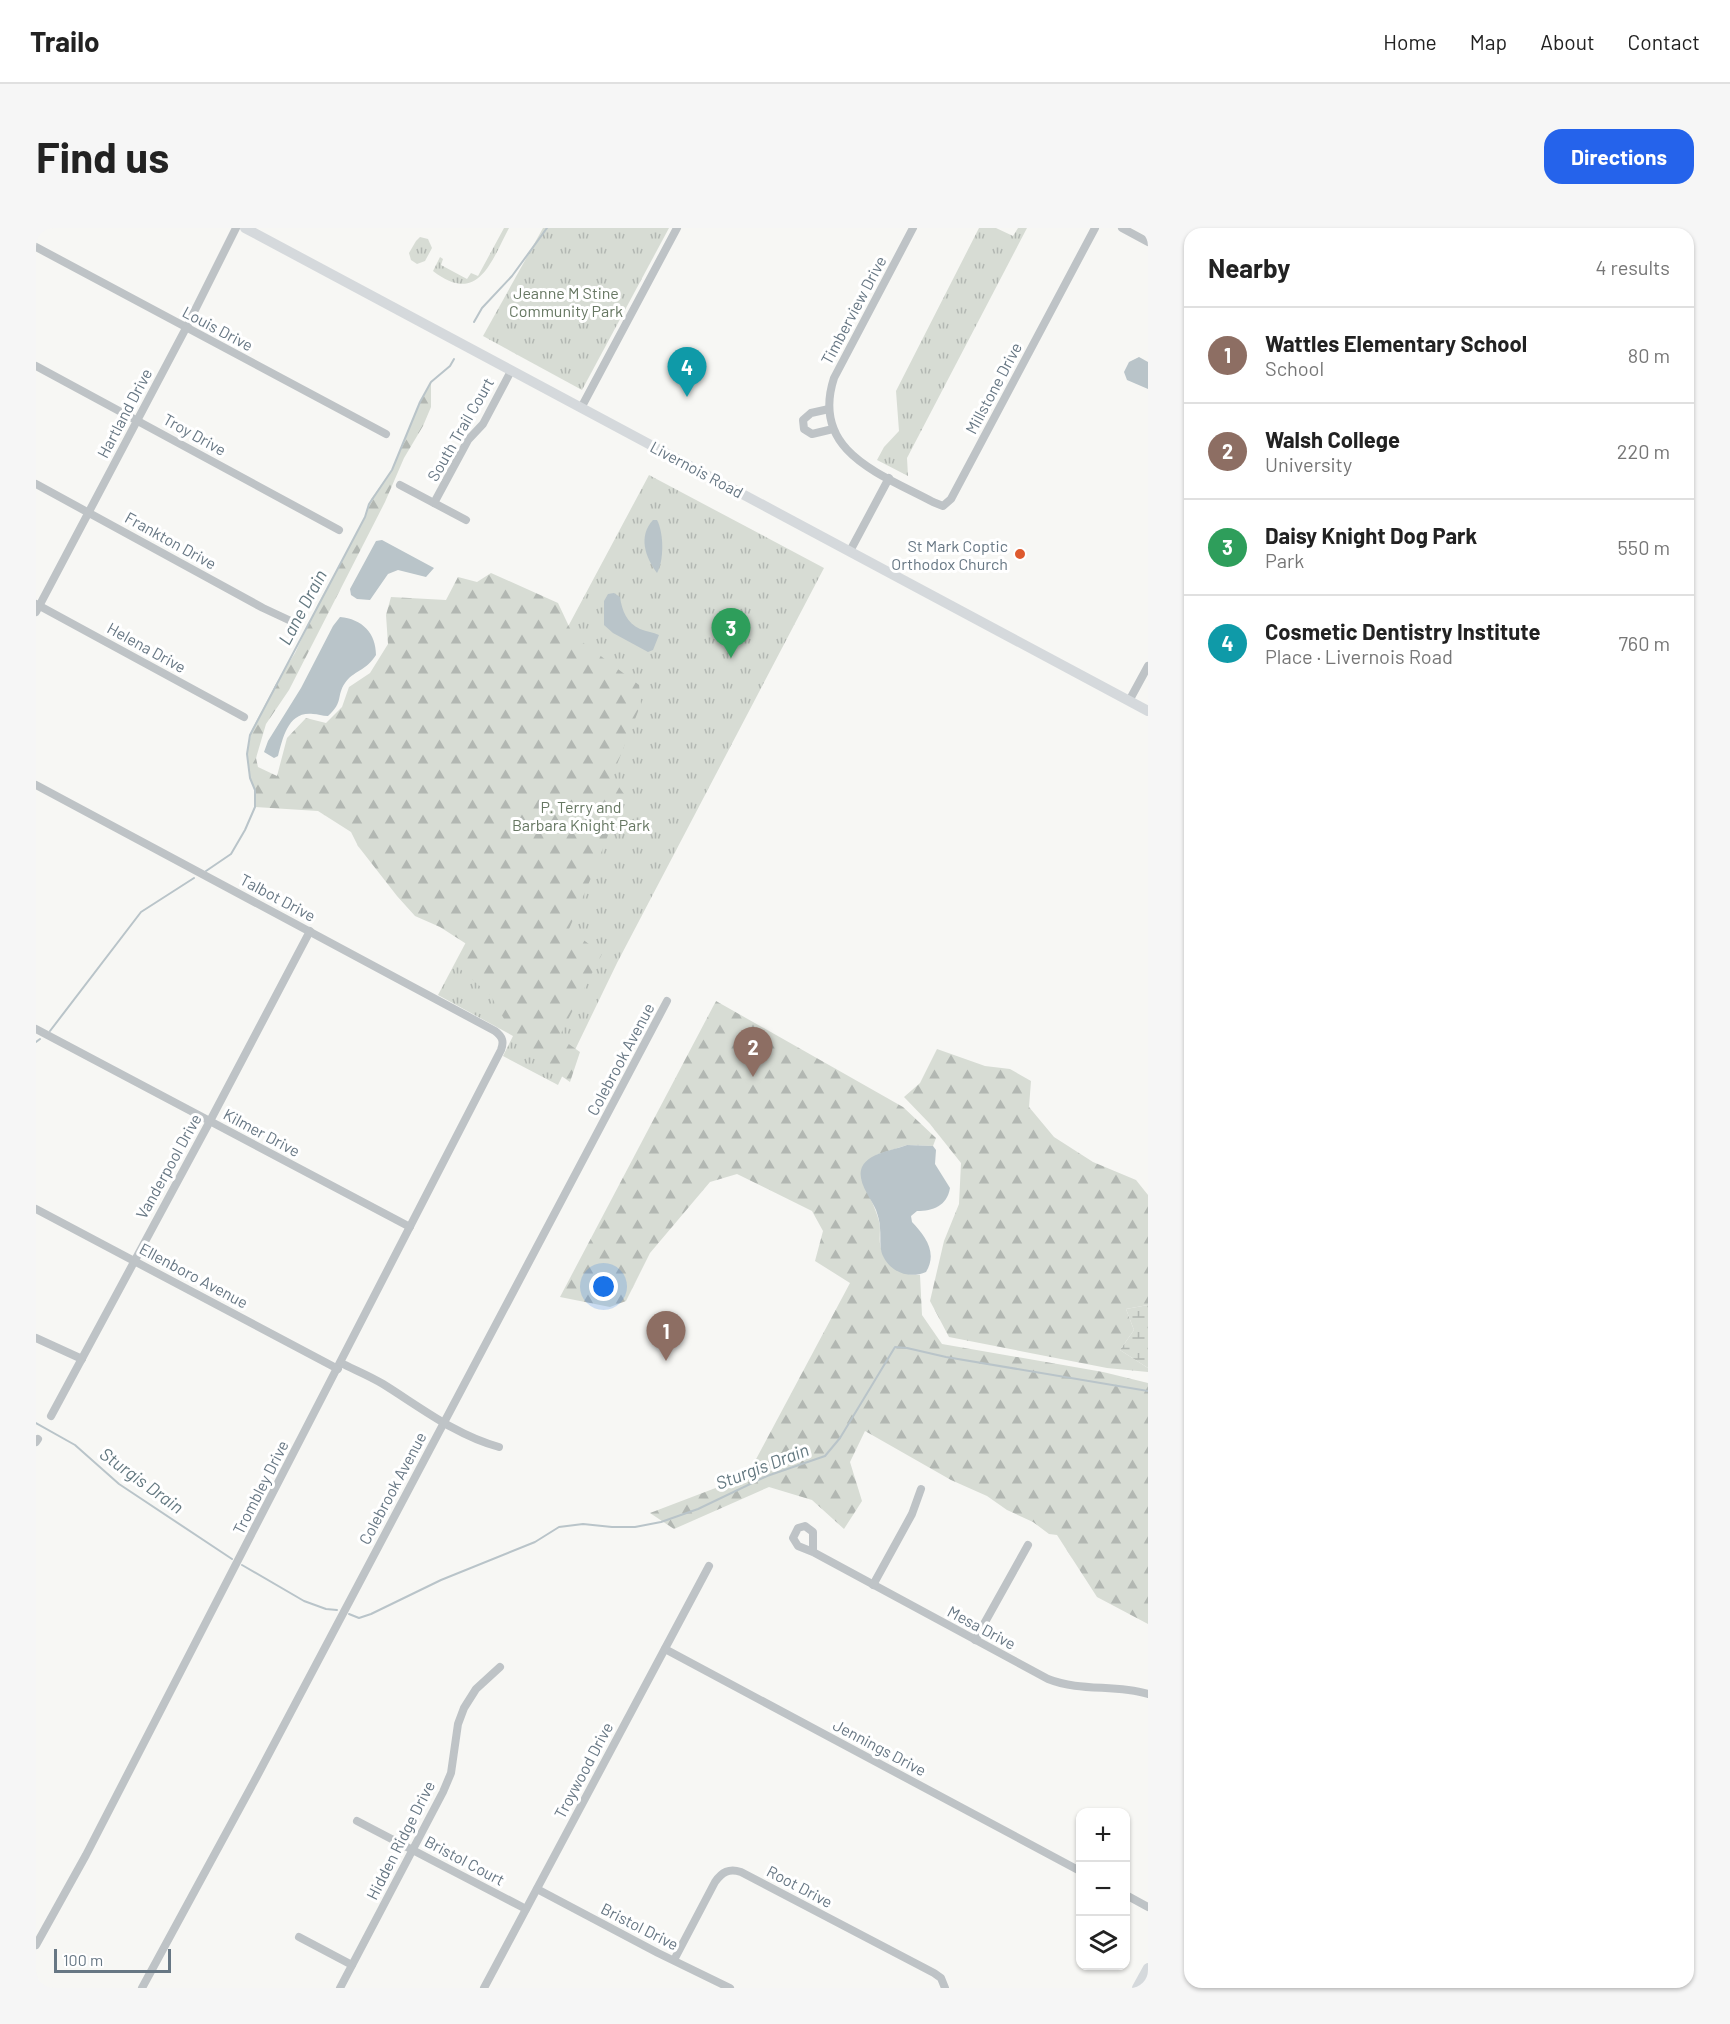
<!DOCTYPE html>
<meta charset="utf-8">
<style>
:root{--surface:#fff;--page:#f6f6f6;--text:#222;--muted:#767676;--line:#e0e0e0;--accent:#2563eb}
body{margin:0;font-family:Barlow,sans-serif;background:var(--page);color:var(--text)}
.controls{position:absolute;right:18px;bottom:18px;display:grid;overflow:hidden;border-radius:12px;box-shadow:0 2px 4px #0004}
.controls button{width:54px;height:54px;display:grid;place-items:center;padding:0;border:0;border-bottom:2px solid var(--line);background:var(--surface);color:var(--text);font:30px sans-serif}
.scale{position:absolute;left:18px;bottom:15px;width:117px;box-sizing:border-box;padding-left:6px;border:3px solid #677784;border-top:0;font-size:16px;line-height:21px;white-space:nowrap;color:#677784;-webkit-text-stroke:4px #fff;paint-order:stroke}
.you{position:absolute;left:568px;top:1059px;width:21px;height:21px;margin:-15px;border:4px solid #fff;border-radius:50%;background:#1a73e8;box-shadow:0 0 0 9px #1a73e833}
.badge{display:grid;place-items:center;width:39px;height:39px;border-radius:50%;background:var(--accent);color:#fff;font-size:20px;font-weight:700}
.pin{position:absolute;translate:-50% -50px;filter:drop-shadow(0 2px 3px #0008)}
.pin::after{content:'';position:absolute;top:32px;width:21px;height:18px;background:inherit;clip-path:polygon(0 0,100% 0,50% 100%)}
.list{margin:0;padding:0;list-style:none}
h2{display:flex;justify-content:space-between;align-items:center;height:78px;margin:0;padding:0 24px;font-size:26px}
h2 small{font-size:20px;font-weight:400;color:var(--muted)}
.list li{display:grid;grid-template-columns:39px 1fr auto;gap:18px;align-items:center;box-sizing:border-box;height:96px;padding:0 24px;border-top:2px solid var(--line)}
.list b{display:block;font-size:22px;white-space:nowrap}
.list p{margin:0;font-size:20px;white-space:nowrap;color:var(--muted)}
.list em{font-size:20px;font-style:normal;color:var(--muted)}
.icon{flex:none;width:33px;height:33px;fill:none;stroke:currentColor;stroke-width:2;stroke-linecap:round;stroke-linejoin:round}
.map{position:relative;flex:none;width:1112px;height:1760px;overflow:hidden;border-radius:18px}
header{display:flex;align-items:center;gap:36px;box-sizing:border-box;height:84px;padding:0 30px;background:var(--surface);border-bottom:2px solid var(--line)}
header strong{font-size:28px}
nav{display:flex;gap:33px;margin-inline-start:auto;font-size:21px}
.intro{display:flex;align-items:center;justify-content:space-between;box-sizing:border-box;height:144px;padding:0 36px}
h1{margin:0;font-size:42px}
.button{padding:15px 27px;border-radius:18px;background:var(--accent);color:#fff;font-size:21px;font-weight:700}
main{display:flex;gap:36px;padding:0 36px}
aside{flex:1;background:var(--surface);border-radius:18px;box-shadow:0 2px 4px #0004}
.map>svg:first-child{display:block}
.grass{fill:url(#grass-tufts)}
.forest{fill:url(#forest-firs)}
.wetland{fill:url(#wetland-marsh)}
.water{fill:#b9c4c9}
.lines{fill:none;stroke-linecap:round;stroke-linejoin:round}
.stream{stroke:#b9c4c9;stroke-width:2}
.minor{stroke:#bec3c6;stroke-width:8}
.major{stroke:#d5d9dc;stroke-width:10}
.poi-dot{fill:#de5a2e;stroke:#fff;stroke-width:2}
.labels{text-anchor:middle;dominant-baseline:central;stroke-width:6;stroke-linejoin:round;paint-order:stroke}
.park-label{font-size:16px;fill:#667762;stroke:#fff}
.street-label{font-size:16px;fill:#677784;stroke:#fff}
.poi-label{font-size:16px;fill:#677784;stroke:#fff;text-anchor:end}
.water-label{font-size:18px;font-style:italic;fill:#637880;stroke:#fff}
</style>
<header>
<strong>Trailo</strong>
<nav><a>Home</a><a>Map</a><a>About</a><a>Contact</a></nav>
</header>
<div class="intro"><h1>Find us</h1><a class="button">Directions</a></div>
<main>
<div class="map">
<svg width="1112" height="1760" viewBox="0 0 1112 1760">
<defs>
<pattern id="grass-tufts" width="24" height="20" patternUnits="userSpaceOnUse" patternTransform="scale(1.5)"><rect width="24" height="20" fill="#d7dcd4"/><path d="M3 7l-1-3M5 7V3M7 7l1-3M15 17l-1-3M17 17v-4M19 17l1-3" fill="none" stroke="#b2b7b2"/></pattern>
<pattern id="forest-firs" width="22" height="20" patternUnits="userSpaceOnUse" patternTransform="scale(1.5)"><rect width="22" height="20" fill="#d7dcd4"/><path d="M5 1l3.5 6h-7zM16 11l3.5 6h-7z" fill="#b2b7b2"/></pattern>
<pattern id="wetland-marsh" width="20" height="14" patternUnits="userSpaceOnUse" patternTransform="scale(1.5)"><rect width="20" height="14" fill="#d7dcd4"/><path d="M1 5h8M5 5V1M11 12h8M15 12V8" fill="none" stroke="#b2b7b2"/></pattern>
</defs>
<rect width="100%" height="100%" fill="#f7f7f4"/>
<g class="grass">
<path d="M468 0H473C455 34 442 78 397 43L404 29 407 31 405 37 431 51 435 45 442 48Z"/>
<polygon points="507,0 633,0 546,162 447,108"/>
<polygon points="943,0 960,0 977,8 982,0 991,0 871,230 872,248 841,232 848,219 863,203 860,163"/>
<polygon points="384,9 392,11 396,20 389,33 381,36 375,32 373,25 380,13"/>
<polygon points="613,247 788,340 581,735 522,857 467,828 477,808 402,767 438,699 402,642"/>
</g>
<g class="forest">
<polygon points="395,154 395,179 387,198 368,230 349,274 253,462 230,496 220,530 222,539 241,548 251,510 270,490 290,495 306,479 313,459 334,445 352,416 350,387 355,369 410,372 422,349 441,354 455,345 522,375 537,407 603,457 605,476 576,549 588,566 558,643 533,701 566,726 523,809 544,824 534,854 484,819 455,768 422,739 432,717 404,699 379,688 361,668 322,618 315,604 282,583 219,579 219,562 214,550 211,526 216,501 241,454 259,425 282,376 329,290 335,271 356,242 384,174"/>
<path d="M680 773 867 879 900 910 897 918 871 917 840 927 825 950C831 964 839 978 843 993 845 1001 843 1008 844 1016 847 1036 865 1048 884 1047L886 1087 906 1116 1067 1144 1112 1155V1396L1061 1369 1021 1307 1013 1306 997 1294 971 1282 951 1268 915 1252 829 1203 814 1234 826 1273 808 1301 776 1272 733 1259 638 1301 614 1285 711 1248 814 1055 779 1033 787 1003 776 983 701 946 674 954 614 1025 590 1073 574 1079 524 1069Z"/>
<polygon points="901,821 949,838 974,841 995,853 993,879 1018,909 1057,934 1100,952 1112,967 1112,1077 1090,1081 1098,1102 1084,1122 1112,1140 1112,1144 1071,1140 913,1109 894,1073 908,1013 923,976 925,935 894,896 868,869 884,855"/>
</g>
<polygon class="wetland" points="1112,1077 1112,1140 1084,1122 1098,1102 1090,1081"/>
<g class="water">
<polygon points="1103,129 1112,134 1112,161 1091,152 1088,144 1093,134"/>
<path d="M617 292H621C628 305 628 333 621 345 609 329 602 308 617 292Z"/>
<polygon points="346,312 398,340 390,349 362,342 352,346 334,372 321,371 315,367 314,361 340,313"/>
<path d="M578 365 584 369C586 383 591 395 604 401 611 404 617 404 623 407L617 422 612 424 577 405 568 397V373L572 366Z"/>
<path d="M304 389C326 391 340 405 340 427 330 443 317 443 309 455 300 468 308 474 292 488 286 488 282 486 277 486 252 483 247 510 242 528L238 530 228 524 232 513 265 460 297 398Z"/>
<path d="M871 917 897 918 900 922 899 936 914 960C911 978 897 983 881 983L875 988 876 994C889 1008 902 1024 890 1044 874 1051 855 1045 847 1028 843 1020 845 1009 844 1000 844 994 842 988 840 982 835 970 820 953 826 939 834 924 856 923 871 917Z"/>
</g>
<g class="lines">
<g class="stream">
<polyline points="438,94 446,80 476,48 511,0"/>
<polyline points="170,643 195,626 209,602 219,579 219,562 214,550 211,526 214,507 329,289 333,276 356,242 384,174 395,154 414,138 418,131"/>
<polyline points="14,803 105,684 158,650"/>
<polyline points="0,814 4,811"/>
<polyline points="0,1195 39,1217 83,1256 196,1331"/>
<polyline points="206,1337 268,1373 290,1381 301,1382"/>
<polyline points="313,1386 323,1390 335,1386 405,1352 499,1314 523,1299 547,1296 576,1299 599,1299 625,1294 662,1281 731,1248 789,1228 804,1210 859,1119 871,1120 910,1129 1112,1163"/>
</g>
<g class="minor">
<path d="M877 0 798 150C774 224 845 246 897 274L907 278 915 271 1059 0"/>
<polyline points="1086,0 1112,14"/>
<polyline points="0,19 350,206"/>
<polyline points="0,138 303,302"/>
<polyline points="545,180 641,0"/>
<polyline points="793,181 775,185 767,192 768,201 776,206 797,201"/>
<polyline points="0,256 227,380 257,394"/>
<polyline points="364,257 430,292"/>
<polyline points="398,275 432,212 447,196 475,143"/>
<polyline points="814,323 853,250"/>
<polyline points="0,376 208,489"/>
<polyline points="0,384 150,100 200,0"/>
<polyline points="1093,473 1112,438"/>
<path d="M0 557 459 803C467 809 468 814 465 822L50 1627 0 1717"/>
<polyline points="0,801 374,999"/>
<polyline points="0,981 302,1141"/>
<polyline points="0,1110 46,1131"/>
<path d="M305 1135C319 1142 334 1148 347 1156 384 1179 421 1208 463 1219"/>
<polyline points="15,1188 174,893 274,703"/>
<polyline points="0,1214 2,1211"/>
<path d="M777 1324V1304L769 1298 762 1300 757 1310 762 1318 777 1324 1012 1451C1045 1464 1079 1456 1112 1466"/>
<polyline points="837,1357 876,1286 885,1261"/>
<polyline points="939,1412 992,1317"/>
<polyline points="629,1421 1044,1643"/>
<polyline points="321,1593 490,1681"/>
<polyline points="501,1661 622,1725 694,1760"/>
<polyline points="1090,1667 1112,1679"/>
<polyline points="263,1709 316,1737"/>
<path d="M638 1732 679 1654C686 1644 693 1640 705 1644L898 1745 905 1750 909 1760"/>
<polyline points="106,1760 220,1550 631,773"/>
<polyline points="304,1760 407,1564 415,1545 422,1496 428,1480 440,1461 464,1439"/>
<polyline points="448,1760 673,1338"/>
</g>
<g class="major">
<polyline points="209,0 1112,483"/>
<polyline points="1101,1760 1112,1740"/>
</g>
</g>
<circle class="poi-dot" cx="984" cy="326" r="6"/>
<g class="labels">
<g class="park-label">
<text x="530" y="64">Jeanne M Stine<tspan x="530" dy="18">Community Park</tspan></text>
<text x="545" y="578">P. Terry and<tspan x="545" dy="18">Barbara Knight Park</tspan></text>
</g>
<g class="street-label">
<text transform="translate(817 82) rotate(-62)">Timberview Drive</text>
<text transform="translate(182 100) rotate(28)">Louis Drive</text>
<text transform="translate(957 160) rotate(-62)">Millstone Drive</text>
<text transform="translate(88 185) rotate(-62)">Hartland Drive</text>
<text transform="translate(424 201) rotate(-60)">South Trail Court</text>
<text transform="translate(159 206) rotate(29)">Troy Drive</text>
<text transform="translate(661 241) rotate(28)">Livernois Road</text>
<text transform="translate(135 312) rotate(29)">Frankton Drive</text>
<text transform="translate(111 419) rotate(29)">Helena Drive</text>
<text transform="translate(242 669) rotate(28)">Talbot Drive</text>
<text transform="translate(584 831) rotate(-62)">Colebrook Avenue</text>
<text transform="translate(226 904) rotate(28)">Kilmer Drive</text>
<text transform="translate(132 938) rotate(-61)">Vanderpool Drive</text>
<text transform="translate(158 1047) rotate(28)">Ellenboro Avenue</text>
<text transform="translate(224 1259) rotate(-63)">Trombley Drive</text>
<text transform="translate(356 1260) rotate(-62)">Colebrook Avenue</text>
<text transform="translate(946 1399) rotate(28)">Mesa Drive</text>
<text transform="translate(844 1519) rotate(28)">Jennings Drive</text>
<text transform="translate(547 1542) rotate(-62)">Troywood Drive</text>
<text transform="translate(364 1612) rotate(-63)">Hidden Ridge Drive</text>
<text transform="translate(429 1632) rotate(28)">Bristol Court</text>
<text transform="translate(764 1658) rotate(28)">Root Drive</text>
<text transform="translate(604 1698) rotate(27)">Bristol Drive</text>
</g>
<g class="poi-label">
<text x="972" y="317">St Mark Coptic<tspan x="972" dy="18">Orthodox Church</tspan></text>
</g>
<g class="water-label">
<text transform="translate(266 379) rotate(-62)">Lane Drain</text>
<text transform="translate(726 1238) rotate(-21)">Sturgis Drain</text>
<text transform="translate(106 1252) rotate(36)">Sturgis Drain</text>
</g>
</g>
</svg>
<div class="controls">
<button>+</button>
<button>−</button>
<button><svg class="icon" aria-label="layers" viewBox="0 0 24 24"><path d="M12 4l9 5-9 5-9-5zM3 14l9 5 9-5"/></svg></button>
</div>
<div class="scale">100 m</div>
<div class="you"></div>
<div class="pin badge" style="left:630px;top:1133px;background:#8d6e63">1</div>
<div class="pin badge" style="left:717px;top:849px;background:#8d6e63">2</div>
<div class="pin badge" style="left:695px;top:430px;background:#2e9e5b">3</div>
<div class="pin badge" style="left:651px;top:169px;background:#0f9aa8">4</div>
</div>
<aside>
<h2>Nearby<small>4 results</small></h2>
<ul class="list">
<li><span class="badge" style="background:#8d6e63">1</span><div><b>Wattles Elementary School</b><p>School</p></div><em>80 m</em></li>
<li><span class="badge" style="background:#8d6e63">2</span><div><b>Walsh College</b><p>University</p></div><em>220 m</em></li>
<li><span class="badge" style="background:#2e9e5b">3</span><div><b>Daisy Knight Dog Park</b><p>Park</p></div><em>550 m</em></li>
<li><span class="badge" style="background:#0f9aa8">4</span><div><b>Cosmetic Dentistry Institute</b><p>Place · Livernois Road</p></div><em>760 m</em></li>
</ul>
</aside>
</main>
